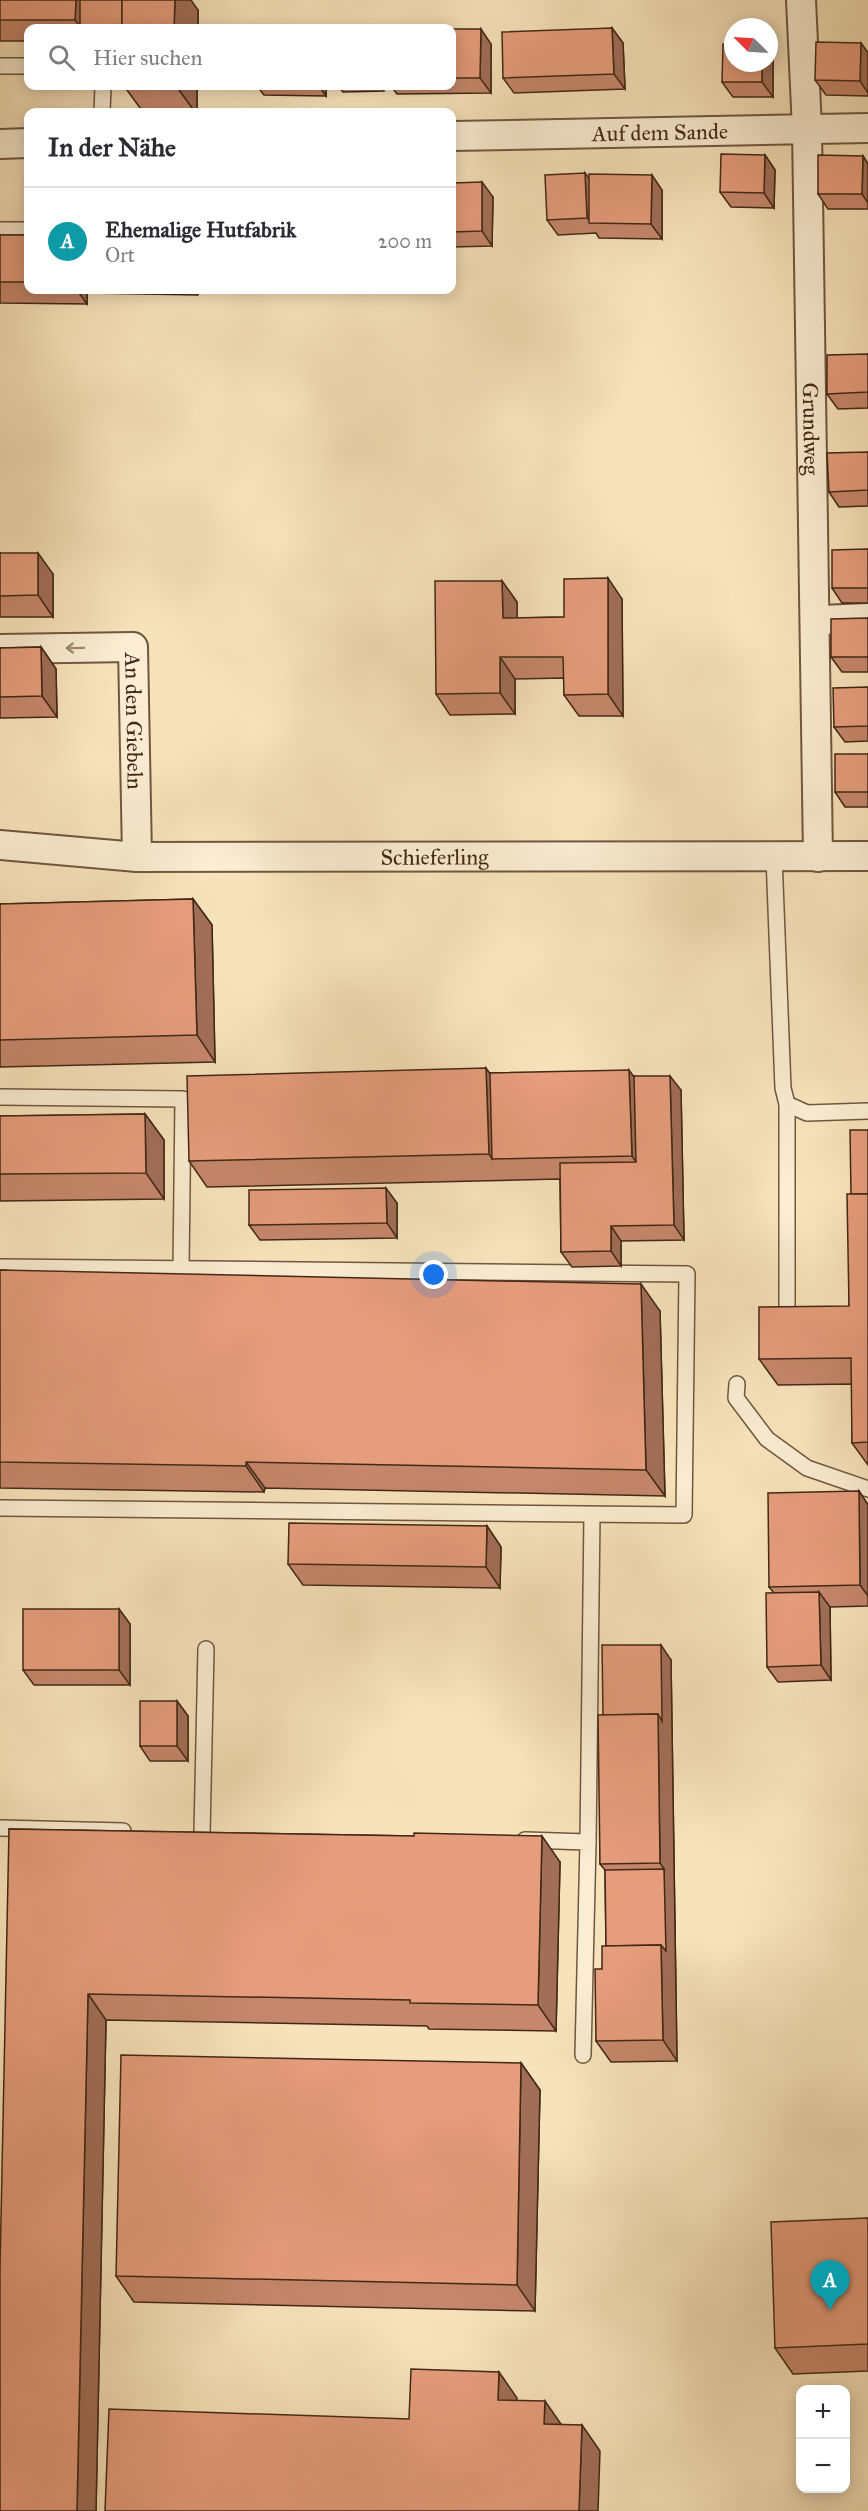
<!DOCTYPE html>
<html lang="de">
<meta charset="utf-8">
<style>
:root{--surface:#fff;--page:#f7f7f7;--text:#2b2b33;--muted:#7c7c81;--line:#e1e1e2;--accent:#7c3aed}
body{margin:0;font-family:"IM FELL Great Primer",serif;background:var(--page);color:var(--text)}
.controls{position:absolute;right:18px;bottom:18px;display:grid;overflow:hidden;border-radius:12px;box-shadow:0 3px 15px #0003}
.controls button{width:54px;height:54px;display:grid;place-items:center;padding:0;border:0;border-bottom:2px solid var(--line);background:var(--surface);color:var(--text);font:30px sans-serif}
.compass{position:absolute;left:724px;top:18px;width:54px;height:54px;border-radius:50%;background:var(--surface);box-shadow:0 3px 15px #0003;rotate:294deg}
.you{position:absolute;left:434px;top:1275px;width:21px;height:21px;margin:-15px;border:4px solid #fff;border-radius:50%;background:#1a73e8;box-shadow:0 0 0 9px #1a73e833}
.badge{display:grid;place-items:center;width:39px;height:39px;border-radius:50%;background:var(--accent);color:#fff;font-size:20px;font-weight:700}
.pin{position:absolute;translate:-50% -50px;filter:drop-shadow(0 2px 3px #0008)}
.pin::after{content:'';position:absolute;top:32px;width:21px;height:18px;background:inherit;clip-path:polygon(0 0,100% 0,50% 100%)}
.list{margin:0;padding:0;list-style:none}
h2{display:flex;justify-content:space-between;align-items:center;height:78px;margin:0;padding:0 24px;font-size:26px}
h2 small{font-size:20px;font-weight:400;color:var(--muted)}
.list li{display:grid;grid-template-columns:39px 1fr auto;gap:18px;align-items:center;box-sizing:border-box;height:108px;padding:0 24px;border-top:2px solid var(--line)}
.list b{display:block;font-size:22px;white-space:nowrap}
.list p{margin:0;font-size:20px;white-space:nowrap;color:var(--muted)}
.list em{font-size:20px;font-style:normal;color:var(--muted)}
.icon{flex:none;width:33px;height:33px;fill:none;stroke:currentColor;stroke-width:2;stroke-linecap:round;stroke-linejoin:round}
.map{position:relative;flex:none;width:868px;height:2511px;overflow:hidden}
.search{position:absolute;background:var(--surface);box-shadow:0 3px 15px #0003;left:24px;top:24px;width:432px;height:66px;display:flex;align-items:center;gap:15px;box-sizing:border-box;padding:0 21px;border-radius:12px;color:var(--muted);font-size:22px}
.panel{position:absolute;background:var(--surface);box-shadow:0 3px 15px #0003;left:24px;top:108px;width:432px;height:186px;border-radius:12px}
.map>svg:first-child{display:block}
.lines{fill:none;stroke-linecap:round;stroke-linejoin:round}
.service-casing{stroke:#70573e;stroke-width:18}
.minor-casing{stroke:#70573e;stroke-width:32}
.service{stroke:#faedd3;stroke-width:15}
.minor{stroke:#faedd3;stroke-width:28}
.wall{fill:#c6876c;stroke:#432814;stroke-width:1.5}
.shaded-wall{fill:#a16e58;stroke:#432814;stroke-width:1.5}
.building{fill:#e69d7d;stroke:#432814;stroke-width:1.5}
.oneway{stroke:#9e8a74}
.labels{text-anchor:middle;dominant-baseline:central;stroke-width:4.5;stroke-linejoin:round;paint-order:stroke}
.street-label{font-size:22px;fill:#432814;stroke:#faedd3}
</style>
<div class="map">
<svg width="868" height="2511" viewBox="0 0 868 2511">
<rect width="100%" height="100%" fill="#f7e3bb"/>
<filter id="stains"><feTurbulence type="fractalNoise" baseFrequency=".00333" numOctaves="4"/><feColorMatrix values="0 0 0 0 .2 0 0 0 0 .09 0 0 0 0 .02 0 0 0 .5 -.17"/></filter>
<radialGradient id="worn" r=".72"><stop offset=".6" stop-color="#630" stop-opacity="0"/><stop offset="1" stop-color="#630" stop-opacity=".3"/></radialGradient>
<g class="lines">
<g class="service-casing">
<g id="service">
<polyline points="0,66 28,66"/>
<polyline points="102,112 103,86"/>
<polyline points="0,230 28,230"/>
<polyline points="774,857 783,1088 787,1104 807,1113 868,1111"/>
<polyline points="0,1097 183,1099 181,1269"/>
<polyline points="0,1267 687,1274 684,1515 0,1508"/>
<polyline points="787,1307 787,1104"/>
<polyline points="737,1384 736,1398 767,1439 807,1468 868,1489"/>
<polyline points="0,1828 123,1831"/>
<polyline points="202,1833 206,1649"/>
<polyline points="525,1840 588,1842 583,2055"/>
<polyline points="588,1842 592,1515"/>
</g>
</g>
<g class="minor-casing">
<g id="minor">
<path id="s1" d="M801 0 807 129 818 857"/>
<path id="s2" d="M452 136 868 128"/>
<polyline points="0,144 28,143"/>
<polyline points="821,620 868,618"/>
<path id="s3" d="M0 649 133 647 137 857"/>
<path id="s4" d="M0 845 137 857 868 856"/>
</g>
</g>
<use href="#service" class="service"/>
<use href="#minor" class="minor"/>
</g>
<g class="wall">
<polygon points="0,0 198,10 198,28 28,28 28,41 0,41"/>
<polygon points="612,28 623,43 625,89 514,93 503,78"/>
<polygon points="452,29 491,44 491,93 397,94 391,86 452,86"/>
<polygon points="861,43 868,53 868,96 826,95 815,80"/>
<polygon points="769,54 773,59 773,97 733,97 722,82 769,63"/>
<polygon points="124,86 197,86 197,112 143,112"/>
<polygon points="257,86 326,86 326,96 264,95"/>
<polygon points="338,86 383,86 384,91 343,92"/>
<polygon points="765,155 775,170 774,208 731,207 720,192"/>
<polygon points="863,156 868,164 868,209 828,209 818,194"/>
<polygon points="585,173 589,179 662,190 662,239 599,238 596,233 558,235 547,220"/>
<polygon points="452,183 493,197 492,246 452,247"/>
<polygon points="0,235 28,235 28,290 198,290 198,295 87,293 87,304 0,303"/>
<polygon points="868,354 868,408 838,409 827,394"/>
<polygon points="868,452 868,506 839,507 829,492"/>
<polygon points="868,549 868,603 842,603 832,588"/>
<polygon points="0,553 53,574 53,617 0,617"/>
<polygon points="502,581 517,602 517,618 564,617 622,599 623,716 579,716 564,695 564,678 515,679 515,714 450,715 436,694"/>
<polygon points="868,618 868,672 842,672 831,657"/>
<polygon points="41,647 56,669 57,717 0,718 0,648"/>
<polygon points="868,687 868,741 845,742 834,727"/>
<polygon points="868,754 868,807 845,807 835,792"/>
<polygon points="193,899 212,925 215,1062 0,1067 0,904"/>
<polygon points="490,1073 634,1076 681,1090 684,1240 621,1241 621,1266 572,1267 561,1252 560,1179 207,1187 189,1161"/>
<polygon points="145,1114 164,1140 164,1199 0,1201 0,1116"/>
<polygon points="868,1130 868,1465 852,1443 852,1384 778,1385 759,1359 849,1306 851,1194"/>
<polygon points="397,1203 397,1238 260,1240 249,1225"/>
<polygon points="0,1270 660,1311 665,1496 265,1488 264,1492 0,1488"/>
<polygon points="859,1491 868,1505 868,1606 830,1607 831,1680 778,1682 767,1667 774,1593 769,1587"/>
<polygon points="487,1526 501,1547 500,1588 303,1585 288,1564"/>
<polygon points="119,1609 130,1624 130,1685 34,1685 23,1670"/>
<polygon points="671,1660 677,2061 611,2062 596,2041 602,1969 606,1946 605,1870 600,1864 603,1715"/>
<polygon points="177,1701 188,1716 188,1761 150,1761 140,1746"/>
<polygon points="9,1829 414,1836 560,1862 556,2031 429,2029 427,2026 106,2020 96,2511"/>
<polygon points="521,2063 540,2090 535,2311 134,2302 116,2276"/>
<polygon points="868,2218 868,2371 793,2374 775,2348"/>
</g>
<g class="shaded-wall">
<polygon points="76,0 91,0 80,27 81,28 75,20"/>
<polygon points="175,0 191,0 198,10 198,28 174,28"/>
<polygon points="612,28 623,43 625,89 614,74"/>
<polygon points="481,29 491,44 491,93 480,78"/>
<polygon points="861,43 868,53 868,93 860,81"/>
<polygon points="769,54 773,59 773,97 762,82 762,63 769,63"/>
<polygon points="176,86 197,86 197,112 195,112"/>
<polygon points="319,86 326,86 326,96"/>
<polygon points="765,155 775,170 774,208 764,193"/>
<polygon points="863,156 868,164 868,203 862,194"/>
<polygon points="585,173 596,188 591,223 587,218"/>
<polygon points="652,175 662,190 662,239 651,224"/>
<polygon points="482,182 493,197 492,246 482,231"/>
<polygon points="77,290 84,290 87,293 87,304"/>
<polygon points="38,553 53,574 53,617 38,595"/>
<polygon points="608,578 622,599 623,716 608,694"/>
<polygon points="502,581 517,602 517,639 503,618"/>
<polygon points="41,647 56,669 57,717 42,696"/>
<polygon points="500,657 515,679 515,714 500,693"/>
<polygon points="193,899 212,925 215,1062 197,1035"/>
<polygon points="486,1068 505,1095 492,1159 489,1154"/>
<polygon points="629,1070 644,1091 646,1177 632,1156"/>
<polygon points="670,1076 681,1090 684,1240 674,1225"/>
<polygon points="145,1114 164,1140 164,1199 146,1173"/>
<polygon points="386,1188 397,1203 397,1238 387,1223"/>
<polygon points="611,1226 621,1241 621,1266 611,1251"/>
<polygon points="641,1284 660,1311 665,1496 646,1470"/>
<polygon points="246,1462 265,1488 264,1492 246,1466"/>
<polygon points="859,1491 868,1505 868,1596 860,1585"/>
<polygon points="487,1526 501,1547 500,1588 486,1567"/>
<polygon points="819,1592 830,1607 831,1680 821,1665"/>
<polygon points="119,1609 130,1624 130,1685 119,1670"/>
<polygon points="661,1645 671,1660 677,2061 663,2040 661,1945 664,1869 660,1863 658,1714"/>
<polygon points="177,1701 188,1716 188,1761 177,1746"/>
<polygon points="542,1836 560,1862 556,2031 538,2005"/>
<polygon points="88,1994 106,2020 96,2511 77,2511"/>
<polygon points="521,2063 540,2090 535,2311 517,2285"/>
<polygon points="499,2372 517,2398 516,2426 498,2400"/>
<polygon points="545,2401 563,2427 544,2424"/>
<polygon points="582,2425 600,2451 598,2511 579,2511"/>
</g>
<g class="building">
<polygon points="0,0 76,0 75,20 0,20"/>
<rect x="80" y="0" width="42" height="27"/>
<polygon points="122,0 175,0 174,28 122,28"/>
<polygon points="612,28 614,74 503,78 502,32"/>
<polygon points="452,29 481,29 480,78 452,78"/>
<polygon points="816,42 861,43 860,81 815,80"/>
<polygon points="723,44 733,44 733,63 762,63 762,82 722,82"/>
<polygon points="721,154 765,155 764,193 720,192"/>
<polygon points="818,155 863,156 862,194 818,194"/>
<polygon points="585,173 587,218 547,220 545,175"/>
<polygon points="589,174 652,175 651,224 589,223"/>
<polygon points="482,182 482,231 452,232 452,183"/>
<rect x="0" y="235" width="28" height="47"/>
<polygon points="868,354 868,392 827,394 827,355"/>
<polygon points="868,452 868,490 829,492 827,453"/>
<polygon points="868,549 868,588 832,588 832,550"/>
<polygon points="0,553 38,553 38,595 0,596"/>
<polygon points="608,578 608,694 564,695 563,657 500,657 500,693 436,694 435,581 502,581 503,618 564,617 564,579"/>
<polygon points="868,618 868,657 831,657 831,619"/>
<polygon points="41,647 42,696 0,697 0,648"/>
<polygon points="868,687 868,726 834,727 833,688"/>
<rect x="835" y="754" width="33" height="38"/>
<polygon points="193,899 197,1035 0,1040 0,904"/>
<polygon points="486,1068 489,1154 189,1161 187,1076"/>
<polygon points="629,1070 632,1156 492,1159 490,1073"/>
<polygon points="634,1076 670,1076 674,1225 611,1226 611,1251 561,1252 560,1163 636,1162"/>
<polygon points="145,1114 146,1173 0,1174 0,1116"/>
<polygon points="850,1130 868,1130 868,1194 851,1194"/>
<polygon points="386,1188 387,1223 249,1225 249,1190"/>
<polygon points="847,1194 868,1194 868,1442 852,1443 851,1358 759,1359 759,1307 849,1306"/>
<polygon points="0,1270 641,1284 646,1470 246,1462 246,1466 0,1462"/>
<polygon points="859,1491 860,1585 769,1587 768,1493"/>
<polygon points="289,1523 487,1526 486,1567 288,1564"/>
<polygon points="819,1592 821,1665 767,1667 766,1593"/>
<rect x="23" y="1609" width="96" height="61"/>
<polygon points="602,1645 661,1645 662,1721 658,1714 603,1715"/>
<rect x="140" y="1701" width="37" height="45"/>
<polygon points="658,1714 660,1863 600,1864 598,1715"/>
<polygon points="9,1829 414,1836 414,1833 542,1836 538,2005 410,2003 410,2000 88,1994 77,2511 0,2511 0,2268"/>
<polygon points="664,1869 666,1951 661,1945 606,1946 605,1870"/>
<polygon points="661,1945 663,2040 596,2041 595,1969 602,1969 602,1946"/>
<polygon points="121,2055 521,2063 517,2285 116,2276"/>
<polygon points="868,2218 868,2344 775,2348 771,2222"/>
<polygon points="411,2369 499,2372 498,2400 545,2401 544,2424 582,2425 579,2511 105,2511 109,2409 409,2419"/>
</g>
<defs><path id="oneway-shaft" d="M-6 0H5M1.5-3L5.5 0L1.5 3" fill="none" stroke-width="1.6" stroke-linecap="round" stroke-linejoin="round" transform="scale(1.5)"/></defs>
<use class="oneway" href="#oneway-shaft" transform="translate(75 648) rotate(179)"/>
<g class="labels">
<g class="street-label">
<text stroke="none"><textPath href="#s2" startOffset="208">Auf dem Sande</textPath></text>
<text stroke="none"><textPath href="#s1" startOffset="429">Grundweg</textPath></text>
<text stroke="none"><textPath href="#s3" startOffset="207">An den Giebeln</textPath></text>
<text stroke="none"><textPath href="#s4" startOffset="435">Schieferling</textPath></text>
</g>
</g>
<rect width="100%" height="100%" filter="url(#stains)"/>
<rect width="100%" height="100%" fill="url(#worn)"/>
</svg>
<div class="controls">
<button>+</button>
<button>−</button>
</div>
<svg class="compass" viewBox="-18 -18 36 36"><path d="M0-13l5 13h-10z" fill="#e53935"/><path d="M0 13l5-13h-10z" fill="#7c7c81"/></svg>
<div class="you"></div>
<div class="pin badge" style="left:830px;top:2310px;background:#0f9aa8">A</div>
<div class="search"><svg class="icon" aria-label="search" viewBox="0 0 24 24"><circle cx="10" cy="10" r="6"/><path d="M15 15l6 6"/></svg>Hier suchen</div>
<section class="panel">
<h2>In der Nähe<small></small></h2>
<ul class="list">
<li><span class="badge" style="background:#0f9aa8">A</span><div><b>Ehemalige Hutfabrik</b><p>Ort</p></div><em>200 m</em></li>
</ul>
</section>
</div>
